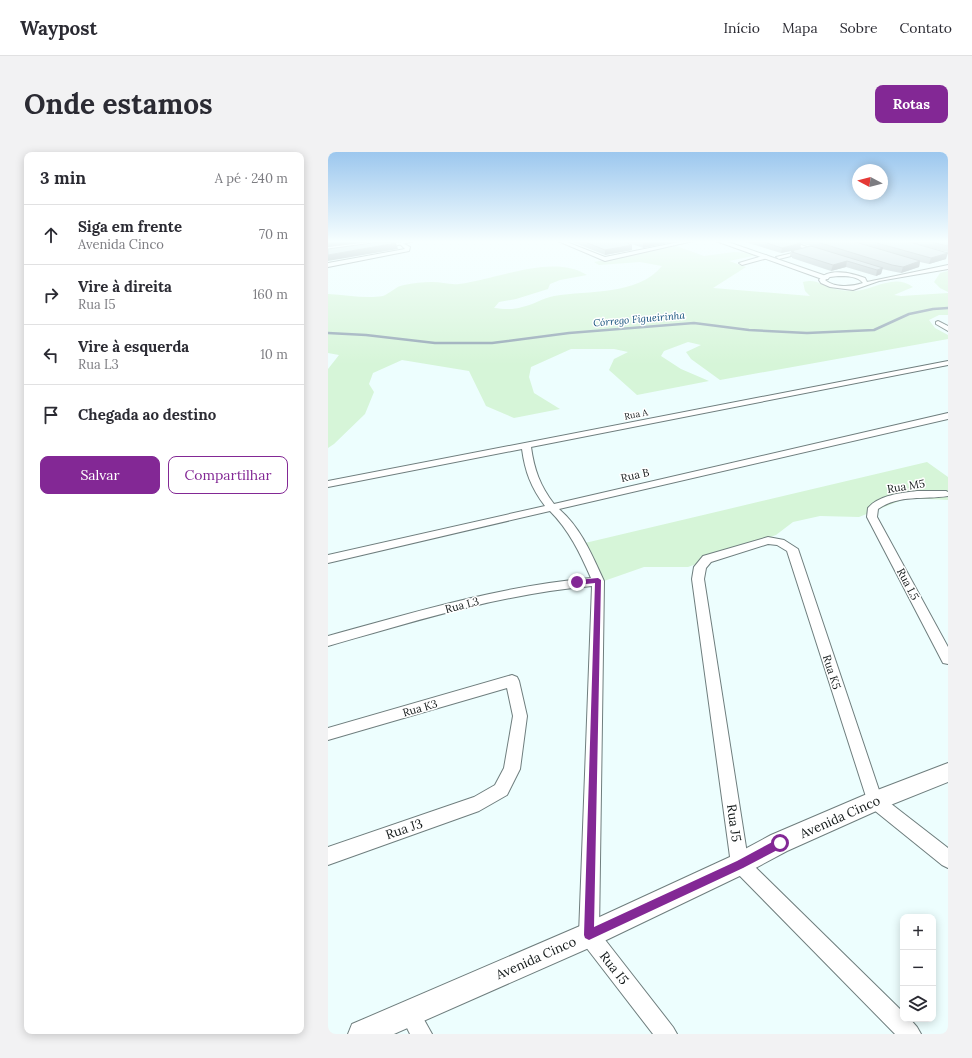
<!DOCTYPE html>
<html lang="pt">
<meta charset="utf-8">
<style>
:root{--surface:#fff;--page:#f2f2f3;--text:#2b2b33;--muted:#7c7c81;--line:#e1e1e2;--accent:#832895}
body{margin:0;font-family:Lora,serif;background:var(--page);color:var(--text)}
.controls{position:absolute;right:12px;bottom:12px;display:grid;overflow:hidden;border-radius:8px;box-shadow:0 2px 10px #0003}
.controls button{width:36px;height:36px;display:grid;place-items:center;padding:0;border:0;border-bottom:1px solid var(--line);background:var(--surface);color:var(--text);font:20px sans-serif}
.compass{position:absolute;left:524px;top:12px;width:36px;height:36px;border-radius:50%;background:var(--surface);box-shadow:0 2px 10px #0003;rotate:277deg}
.stop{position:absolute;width:12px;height:12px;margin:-9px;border:3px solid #832895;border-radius:50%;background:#fff}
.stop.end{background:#832895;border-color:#fff;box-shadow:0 1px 4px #0008}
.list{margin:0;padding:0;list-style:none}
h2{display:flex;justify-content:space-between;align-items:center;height:52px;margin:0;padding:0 16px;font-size:17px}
h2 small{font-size:13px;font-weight:400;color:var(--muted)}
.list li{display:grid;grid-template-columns:26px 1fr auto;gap:12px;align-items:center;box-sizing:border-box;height:60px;padding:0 16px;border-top:1px solid var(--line)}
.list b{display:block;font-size:15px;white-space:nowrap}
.list p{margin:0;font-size:13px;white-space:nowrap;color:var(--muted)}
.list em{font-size:13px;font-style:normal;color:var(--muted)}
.actions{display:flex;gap:8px;padding:12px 16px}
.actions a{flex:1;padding:9px 0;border:1px solid var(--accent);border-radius:8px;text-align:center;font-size:14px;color:var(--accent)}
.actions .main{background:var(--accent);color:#fff}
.icon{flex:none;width:22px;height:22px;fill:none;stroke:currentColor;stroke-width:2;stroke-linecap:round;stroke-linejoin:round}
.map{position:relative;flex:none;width:620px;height:882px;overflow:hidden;border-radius:8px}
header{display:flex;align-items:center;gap:24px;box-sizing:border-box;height:56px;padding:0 20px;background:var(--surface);border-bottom:1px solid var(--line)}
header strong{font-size:19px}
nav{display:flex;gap:22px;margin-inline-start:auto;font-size:14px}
.intro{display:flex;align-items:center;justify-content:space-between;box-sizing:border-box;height:96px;padding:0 24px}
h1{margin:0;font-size:28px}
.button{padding:10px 18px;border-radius:8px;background:var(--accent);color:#fff;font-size:14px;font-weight:700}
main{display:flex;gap:24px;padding:0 24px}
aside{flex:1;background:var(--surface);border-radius:8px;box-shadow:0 2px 10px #0003}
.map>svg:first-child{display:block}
.green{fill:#d6f5d8}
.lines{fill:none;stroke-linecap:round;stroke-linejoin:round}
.stream{stroke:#94a6b5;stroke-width:2.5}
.minor-casing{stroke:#6f7e7e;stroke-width:2}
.tertiary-casing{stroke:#6f7e7e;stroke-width:2}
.minor{fill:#fff;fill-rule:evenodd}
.tertiary{fill:#fff;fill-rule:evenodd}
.wall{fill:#a4b1b5;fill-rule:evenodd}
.shaded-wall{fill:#869094}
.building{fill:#bfced3;stroke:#869094}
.route{fill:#832895}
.labels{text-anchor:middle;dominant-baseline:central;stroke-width:3;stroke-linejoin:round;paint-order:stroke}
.far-street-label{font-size:9px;fill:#131919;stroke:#fff}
.far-water-label{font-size:10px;font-style:italic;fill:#14507c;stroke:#fff}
.street-label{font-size:11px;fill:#131919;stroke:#fff}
.near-street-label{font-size:13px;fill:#131919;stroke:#fff}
</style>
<header>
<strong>Waypost</strong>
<nav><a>Início</a><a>Mapa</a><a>Sobre</a><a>Contato</a></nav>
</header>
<div class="intro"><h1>Onde estamos</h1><a class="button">Rotas</a></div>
<main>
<aside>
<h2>3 min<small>A pé · 240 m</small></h2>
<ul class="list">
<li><svg class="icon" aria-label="ahead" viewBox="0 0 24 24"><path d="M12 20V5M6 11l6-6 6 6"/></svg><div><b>Siga em frente</b><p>Avenida Cinco</p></div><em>70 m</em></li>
<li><svg class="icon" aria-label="right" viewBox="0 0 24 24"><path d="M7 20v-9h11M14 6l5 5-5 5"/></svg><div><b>Vire à direita</b><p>Rua I5</p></div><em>160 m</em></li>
<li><svg class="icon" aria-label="left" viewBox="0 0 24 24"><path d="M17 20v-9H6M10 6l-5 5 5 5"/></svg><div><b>Vire à esquerda</b><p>Rua L3</p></div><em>10 m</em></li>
<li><svg class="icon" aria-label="arrive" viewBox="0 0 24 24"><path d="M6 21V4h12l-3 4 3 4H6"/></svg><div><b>Chegada ao destino</b></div></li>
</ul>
<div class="actions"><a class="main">Salvar</a><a>Compartilhar</a></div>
</aside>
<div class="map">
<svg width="620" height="882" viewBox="0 0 620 882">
<rect width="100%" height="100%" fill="#edfefe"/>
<g class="green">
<path d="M348 94 376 104 406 100 420 101 429 103 401 109 418 115 385 136 482 144 477 139 475 130C487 127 490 131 501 135 509 138 518 139 526 139 546 138 566 121 585 135L566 143 573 144 620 141V163H611L601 168 607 176 620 183V187L392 228 363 207 358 200 373 193 360 190 336 199 333 204 353 217 381 229 309 243 281 218 286 207 300 200 286 197H243L203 215 201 225 206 241 232 257 186 266 158 254 141 219 74 208 45 221 41 232 46 240 37 262 6 292 0 296V217L11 203 0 201V142C18 143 38 147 55 144 61 142 68 134 76 133 85 131 95 130 104 130 113 130 122 133 131 132 169 128 224 101 259 123L232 128 222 132 220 137 188 147 171 150 166 156C174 157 186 158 194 155 205 153 215 146 226 144 261 138 309 144 334 114L312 110 271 113 266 110Z"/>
<polygon points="620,119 620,140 612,136 606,130 612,121"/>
<polygon points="599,310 620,325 620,348 579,346 531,365 492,364 465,370 448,383 360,415 316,415 276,429 257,391"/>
</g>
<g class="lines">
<polyline class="stream" points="0,181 38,183 107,191 164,191 241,181 366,171 421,178 479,181 546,178 581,162 605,157 620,156"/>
<g class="minor-casing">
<g id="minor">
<polygon points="230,89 236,89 277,105 356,89 365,89 277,109"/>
<polygon points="455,89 462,89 493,100 489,101"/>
<polygon points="74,91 82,95 81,99 0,115 0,111 77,97 72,92"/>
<polygon points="477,98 479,100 451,107 448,105"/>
<polygon points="438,103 441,105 440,106 414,113 411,111"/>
<path d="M620 113V117L551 129 525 138 502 135 493 131 491 128C500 115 524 121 537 126L539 130ZM510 124C518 124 530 124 535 131 523 135 507 136 497 128L502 125Z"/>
<polygon points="610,169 620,174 620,179 608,172 608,170"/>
<path d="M620 209V213L203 295C206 317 212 334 226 352L620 261V267L231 357C253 376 264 403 276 429L271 780 345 875 349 882H325L254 790 251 783 264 434C173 442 87 469 0 494V484C87 460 173 434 263 426 252 401 241 378 222 359L0 411V403L217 354C203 336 197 319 194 297L0 335V329Z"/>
<path d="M589 339H618L620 340V344C595 348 572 342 550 357L549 365 620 495V512L615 511 539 365 540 356C551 343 573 341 589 339Z"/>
<polygon points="440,385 456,388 470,397 553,644 620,696 620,716 614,713 541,654 459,399 449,393 440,392 383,410 378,416 376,427 420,708 575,860 575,867 582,867 589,875 593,882 567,882 406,718 403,712 364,427 366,415 375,404"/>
<polygon points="184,523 189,525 191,529 199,564 192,617 179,643 151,659 0,713 0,695 146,645 167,633 176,616 185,564 179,536 0,588 0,576"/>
<polygon points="82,852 89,855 104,882 82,882 72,862 75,855"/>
</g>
</g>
<g class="tertiary-casing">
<g id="tertiary">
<polygon points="34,89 53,89 62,91 86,89 62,95 45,91 0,99 0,95"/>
<polygon points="388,89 397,89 501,125 500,127 494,127"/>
<polygon points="620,611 620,630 555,656 459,699 420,720 270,792 66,882 20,882 24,872 252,774 404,704 443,683 539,642"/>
</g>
</g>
<use href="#minor" class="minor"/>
<use href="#tertiary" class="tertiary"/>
</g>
<g class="wall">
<polygon points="242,89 295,89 304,98 277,103"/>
<polygon points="296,89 350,89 315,96"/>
<path d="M414 89H620V100L590 93 618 107 601 112 592 110 591 115 573 121 563 119 554 117 553 122 548 124 518 115 503 119 464 106V105L462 104 463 99 453 101ZM469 90 483 94 472 97 473 91Z"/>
</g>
<g class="shaded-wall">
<polygon points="4,89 43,89 43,90 0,95 0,90"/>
<polygon points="324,89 350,89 315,96 315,91"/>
<polygon points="68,91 70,97 0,109 0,103"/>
<polygon points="473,91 472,97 453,101 454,96"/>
<polygon points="304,93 304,98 277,103 277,98"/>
<polygon points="620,101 618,107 601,112 603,106"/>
<polygon points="519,109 518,115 503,119 505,113"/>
<polygon points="592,109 591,115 573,121 575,115"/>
<polygon points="555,116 553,122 548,124 549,118"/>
</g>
<g class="building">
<polygon points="255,89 295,89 304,93 277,98"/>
<polygon points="311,89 324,89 315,91"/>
<polygon points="433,89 467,89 473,91 454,96"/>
<polygon points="486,89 524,89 592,109 575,115 564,113"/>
<polygon points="542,89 578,89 620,101 603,106"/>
<polygon points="599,89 620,89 620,94"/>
<polygon points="51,90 68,91 0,103 0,97"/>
<polygon points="483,94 555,116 549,118 519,109 505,113 464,100 466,100 463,99"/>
</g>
<linearGradient id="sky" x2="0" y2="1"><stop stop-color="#9cc7ee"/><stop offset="0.42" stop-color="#f7ffff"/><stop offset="1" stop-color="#f7ffff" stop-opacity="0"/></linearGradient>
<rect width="620" height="213" fill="url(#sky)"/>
<polygon class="route" points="270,426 273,428 266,775 409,709 448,688 452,687 455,688 456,691 455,695 415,716 261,788 257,786 256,783 267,431 249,433 246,430 249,428"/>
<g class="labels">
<g class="far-street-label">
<text transform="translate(308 262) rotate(-11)">Rua A</text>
</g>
<g class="far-water-label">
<text transform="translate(311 167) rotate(-5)">Córrego Figueirinha</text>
</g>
<g class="street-label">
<text transform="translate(307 323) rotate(-13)">Rua B</text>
<text transform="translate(578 334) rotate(-9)">Rua M5</text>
<text transform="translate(580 432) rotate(62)">Rua L5</text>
<text transform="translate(134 453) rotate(-15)">Rua L3</text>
<text transform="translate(504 520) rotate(72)">Rua K5</text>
<text transform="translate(92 556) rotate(-16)">Rua K3</text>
</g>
<g class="near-street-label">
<text transform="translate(512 665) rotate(-24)">Avenida Cinco</text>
<text transform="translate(406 671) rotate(82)">Rua J5</text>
<text transform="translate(76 677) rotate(-19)">Rua J3</text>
<text transform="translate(208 806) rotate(-24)">Avenida Cinco</text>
<text transform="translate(286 816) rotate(52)">Rua I5</text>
</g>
</g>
</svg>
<div class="controls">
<button>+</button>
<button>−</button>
<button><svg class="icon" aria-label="layers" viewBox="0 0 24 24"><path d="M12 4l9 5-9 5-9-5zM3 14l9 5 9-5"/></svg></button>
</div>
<svg class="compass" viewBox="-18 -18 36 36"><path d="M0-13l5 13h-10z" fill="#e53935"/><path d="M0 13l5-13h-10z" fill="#7c7c81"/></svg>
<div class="stop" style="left:452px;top:691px"></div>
<div class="stop end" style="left:249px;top:430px"></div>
</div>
</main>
